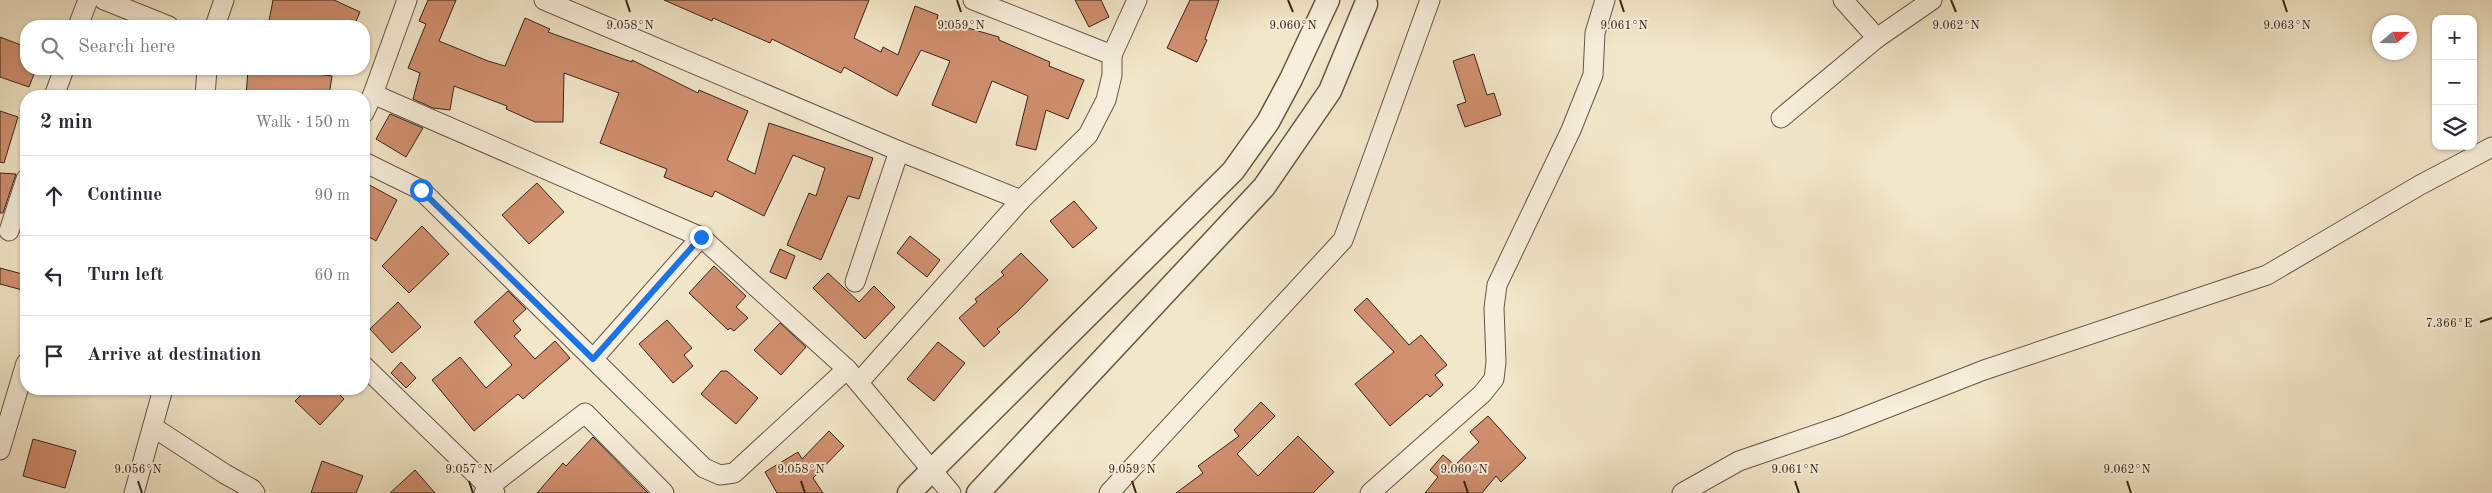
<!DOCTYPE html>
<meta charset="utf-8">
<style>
:root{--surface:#fff;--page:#f7f7f7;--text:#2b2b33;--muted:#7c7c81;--line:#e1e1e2}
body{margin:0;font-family:"Old Standard TT",serif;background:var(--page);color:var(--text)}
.controls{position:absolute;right:15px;top:15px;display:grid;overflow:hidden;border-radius:10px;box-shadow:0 1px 4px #0004}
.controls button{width:45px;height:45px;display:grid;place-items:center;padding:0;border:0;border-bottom:1px solid var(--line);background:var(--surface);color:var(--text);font:25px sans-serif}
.compass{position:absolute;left:2372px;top:15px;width:45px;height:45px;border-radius:50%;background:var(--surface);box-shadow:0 1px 4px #0004;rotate:70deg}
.stop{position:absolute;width:15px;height:15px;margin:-11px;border:4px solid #1a73e8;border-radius:50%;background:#fff}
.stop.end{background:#1a73e8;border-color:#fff;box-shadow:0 1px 5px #0008}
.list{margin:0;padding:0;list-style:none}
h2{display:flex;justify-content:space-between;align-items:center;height:65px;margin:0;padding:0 20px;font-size:21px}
h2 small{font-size:16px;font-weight:400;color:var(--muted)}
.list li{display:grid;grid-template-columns:32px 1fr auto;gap:15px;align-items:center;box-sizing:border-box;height:80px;padding:0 20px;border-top:1px solid var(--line)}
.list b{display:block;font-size:19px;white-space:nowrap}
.list em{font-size:16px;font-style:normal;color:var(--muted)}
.icon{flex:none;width:28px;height:28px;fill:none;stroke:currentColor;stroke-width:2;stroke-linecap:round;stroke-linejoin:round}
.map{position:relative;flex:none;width:2492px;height:493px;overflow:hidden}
.search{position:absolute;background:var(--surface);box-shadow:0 1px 4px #0004;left:20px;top:20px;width:350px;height:55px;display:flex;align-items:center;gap:12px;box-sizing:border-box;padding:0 18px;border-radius:20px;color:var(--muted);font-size:19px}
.panel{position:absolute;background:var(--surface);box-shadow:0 1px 4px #0004;left:20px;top:90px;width:350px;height:305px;border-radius:20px}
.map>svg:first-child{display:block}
.building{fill:#d08f6f;stroke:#392417}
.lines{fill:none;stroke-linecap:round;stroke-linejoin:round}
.minor-casing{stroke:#675544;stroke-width:21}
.tertiary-casing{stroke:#675544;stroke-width:25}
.minor{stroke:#f7efdc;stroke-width:19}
.tertiary{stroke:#f7efdc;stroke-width:22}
.route{stroke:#1a73e8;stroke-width:6}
.ticks{fill:none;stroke:#392417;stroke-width:2}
.ticks-label{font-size:12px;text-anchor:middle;fill:#392417;stroke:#f7efdc;stroke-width:4;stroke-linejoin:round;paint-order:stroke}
</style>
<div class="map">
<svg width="2492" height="493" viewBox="0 0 2492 493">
<rect width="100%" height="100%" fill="#f2e7c9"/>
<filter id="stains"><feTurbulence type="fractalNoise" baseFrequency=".004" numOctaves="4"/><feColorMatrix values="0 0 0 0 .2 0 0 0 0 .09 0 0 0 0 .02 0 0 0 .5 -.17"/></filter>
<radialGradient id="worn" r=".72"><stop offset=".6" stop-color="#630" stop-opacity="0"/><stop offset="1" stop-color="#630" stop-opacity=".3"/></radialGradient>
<g class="building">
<polygon points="273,0 334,0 360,12 354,26 268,26"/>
<polygon points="428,0 456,0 439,41 488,61 505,66 525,18 550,29 548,32 632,62 632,60 698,93 699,90 748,111 727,160 755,174 769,123 873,158 859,199 848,196 821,260 787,245 809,193 816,196 825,168 793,155 764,216 715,191 712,197 664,177 667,169 600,143 619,93 564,73 563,122 535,122 506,109 507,106 454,86 450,110 433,108 413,99 420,73 408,68 426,24 419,21"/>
<polygon points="664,0 869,0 854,38 881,52 883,47 898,55 915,6 938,15 937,19 999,37 999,40 1050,62 1049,66 1084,80 1068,119 1046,110 1036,150 1016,145 1028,96 992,81 976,123 932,105 950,61 921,50 897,96 844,67 841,73 772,39 770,43 713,18 712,21"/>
<polygon points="1075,0 1101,0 1109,17 1089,27"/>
<polygon points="1190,0 1219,0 1205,39 1207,40 1197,62 1167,48"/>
<polygon points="0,37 26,47 26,69 36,69 29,87 0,77"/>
<polygon points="1474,54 1487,95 1494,93 1501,115 1465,127 1457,105 1466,102 1453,61"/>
<polygon points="248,69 276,69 332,76 329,96 246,96"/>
<polygon points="0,111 18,117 4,163 0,162"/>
<polygon points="390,114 423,128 406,157 376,139"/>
<polygon points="0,173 16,174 3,213 0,213"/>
<polygon points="364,182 397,200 376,241 364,234"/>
<polygon points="537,183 564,212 529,244 502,215"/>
<polygon points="1074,201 1097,228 1073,248 1050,221"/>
<polygon points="422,226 449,254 409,293 382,266"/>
<polygon points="910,236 940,260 927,277 897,253"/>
<polygon points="780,249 795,256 786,279 770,272"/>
<polygon points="1021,253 1048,280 1017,312 997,329 1000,332 984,347 959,318 977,302 975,299 1004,275 1001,272"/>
<polygon points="714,266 746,296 736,307 748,318 734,331 730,328 728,330 689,293"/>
<polygon points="0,268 26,275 26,291 0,284"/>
<polygon points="828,273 859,302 874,286 895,307 865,339 813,288"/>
<polygon points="508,291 526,309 513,321 521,330 514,336 535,359 555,341 570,358 523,399 518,394 474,431 432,380 460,357 486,388 512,365 474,322"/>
<polygon points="1367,298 1409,345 1421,335 1447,365 1435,375 1443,385 1430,397 1427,394 1390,426 1355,384 1394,352 1354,310"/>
<polygon points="398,302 421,327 392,353 370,329"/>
<polygon points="667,320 692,348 684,355 693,366 673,383 639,344"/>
<polygon points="780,323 806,347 781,375 754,350"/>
<polygon points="938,342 965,363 934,401 907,379"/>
<polygon points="401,362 416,378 406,388 391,373"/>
<polygon points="721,371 727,371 758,398 736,424 701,394"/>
<polygon points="307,389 334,389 344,399 320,425 295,401"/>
<polygon points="1261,402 1275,416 1237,454 1258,476 1298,436 1334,472 1313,493 1176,493 1203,473 1198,466 1239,436 1234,430"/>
<polygon points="1488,416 1526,458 1501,482 1496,476 1482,493 1425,493 1438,477 1430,470 1443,455 1455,465 1479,442 1470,432"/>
<polygon points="829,431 844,446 813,478 823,493 777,493 765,472 798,452 802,459"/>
<polygon points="593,437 648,493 537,493 563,463 566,466"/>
<polygon points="33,439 76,451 65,488 23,476"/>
<polygon points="322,461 363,476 356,493 311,493"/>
<polygon points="415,470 435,493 390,493"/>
</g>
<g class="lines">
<g class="minor-casing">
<g id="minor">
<polyline points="104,0 169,26"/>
<polyline points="407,0 373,94 701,237 847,369"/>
<polyline points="544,0 899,151 1021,200 859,382"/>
<polyline points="973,0 1112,55"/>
<polyline points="1843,0 1877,38 1932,0"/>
<polyline points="78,26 88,0"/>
<polyline points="215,26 224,0"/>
<polyline points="54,96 64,69"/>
<polyline points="205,96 207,69"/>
<polyline points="364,113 373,94"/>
<polyline points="1781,118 1877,38"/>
<polyline points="364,162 421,190 704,468 720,475 734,473 847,369 951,493"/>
<polyline points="1021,200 1088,135 1106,100 1112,75 1112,55 1137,0"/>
<polyline points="9,231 26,179"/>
<polyline points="855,282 899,151"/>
<polyline points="593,359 701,237"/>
<polyline points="364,366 495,493"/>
<polyline points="153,427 225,474 252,489 255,493"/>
<polyline points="0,450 26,363"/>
<polyline points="134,493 163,389"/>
<polyline points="484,493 489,487 585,413 664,493"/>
<polyline points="1109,493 1343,240 1430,0"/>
<polyline points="1370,493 1482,394 1494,379 1496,362 1494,308 1497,285 1571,130 1593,75 1595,33 1605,0"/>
<polyline points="1682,493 1739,461 1841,426 1984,370 2267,275 2420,185 2492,147"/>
</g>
</g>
<g class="tertiary-casing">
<g id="tertiary">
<polyline points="909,493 1233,171 1268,122 1291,79 1328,0"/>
<polyline points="978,493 1264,187 1330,91 1366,4"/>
</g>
</g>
<use href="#minor" class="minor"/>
<use href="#tertiary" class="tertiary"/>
</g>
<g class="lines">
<polyline class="route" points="421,190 593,359 701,237"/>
</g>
<path class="ticks" d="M626 0 630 12M957 0 961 12M1288 0 1293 12M1620 0 1624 12M1951 0 1956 12M2283 0 2287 12M2480 322 2492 318M138 481 142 493M469 481 473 493M801 481 805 493M1132 481 1136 493M1464 481 1468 493M1795 481 1799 493M2127 481 2131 493"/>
<g class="ticks-label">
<text x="630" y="29">9.058°N</text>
<text x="961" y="29">9.059°N</text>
<text x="1293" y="29">9.060°N</text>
<text x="1956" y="29">9.062°N</text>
<text x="2287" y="29">9.063°N</text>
<text x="1624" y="29">9.061°N</text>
<text x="2449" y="327">7.366°E</text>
<text x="138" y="473">9.056°N</text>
<text x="469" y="473">9.057°N</text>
<text x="801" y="473">9.058°N</text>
<text x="1132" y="473">9.059°N</text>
<text x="1464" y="473">9.060°N</text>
<text x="1795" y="473">9.061°N</text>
<text x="2127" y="473">9.062°N</text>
</g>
<rect width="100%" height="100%" filter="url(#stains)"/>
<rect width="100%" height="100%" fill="url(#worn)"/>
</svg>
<div class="controls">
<button>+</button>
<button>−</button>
<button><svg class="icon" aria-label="layers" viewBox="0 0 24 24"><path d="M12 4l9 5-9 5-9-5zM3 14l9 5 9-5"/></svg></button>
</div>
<svg class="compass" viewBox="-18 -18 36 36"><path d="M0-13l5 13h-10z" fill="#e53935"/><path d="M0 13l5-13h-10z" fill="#7c7c81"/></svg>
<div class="stop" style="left:421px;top:190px"></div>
<div class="stop end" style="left:701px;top:237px"></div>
<div class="search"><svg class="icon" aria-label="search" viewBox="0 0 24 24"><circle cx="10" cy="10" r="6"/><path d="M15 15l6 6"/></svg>Search here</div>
<section class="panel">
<h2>2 min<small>Walk · 150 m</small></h2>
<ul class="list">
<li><svg class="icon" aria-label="ahead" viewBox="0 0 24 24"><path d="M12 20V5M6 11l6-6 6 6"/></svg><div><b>Continue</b></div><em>90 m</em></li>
<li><svg class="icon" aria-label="left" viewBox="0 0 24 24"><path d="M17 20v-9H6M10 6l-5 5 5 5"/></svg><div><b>Turn left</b></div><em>60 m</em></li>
<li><svg class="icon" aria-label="arrive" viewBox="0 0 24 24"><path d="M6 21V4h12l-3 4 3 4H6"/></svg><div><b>Arrive at destination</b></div></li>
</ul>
</section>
</div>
